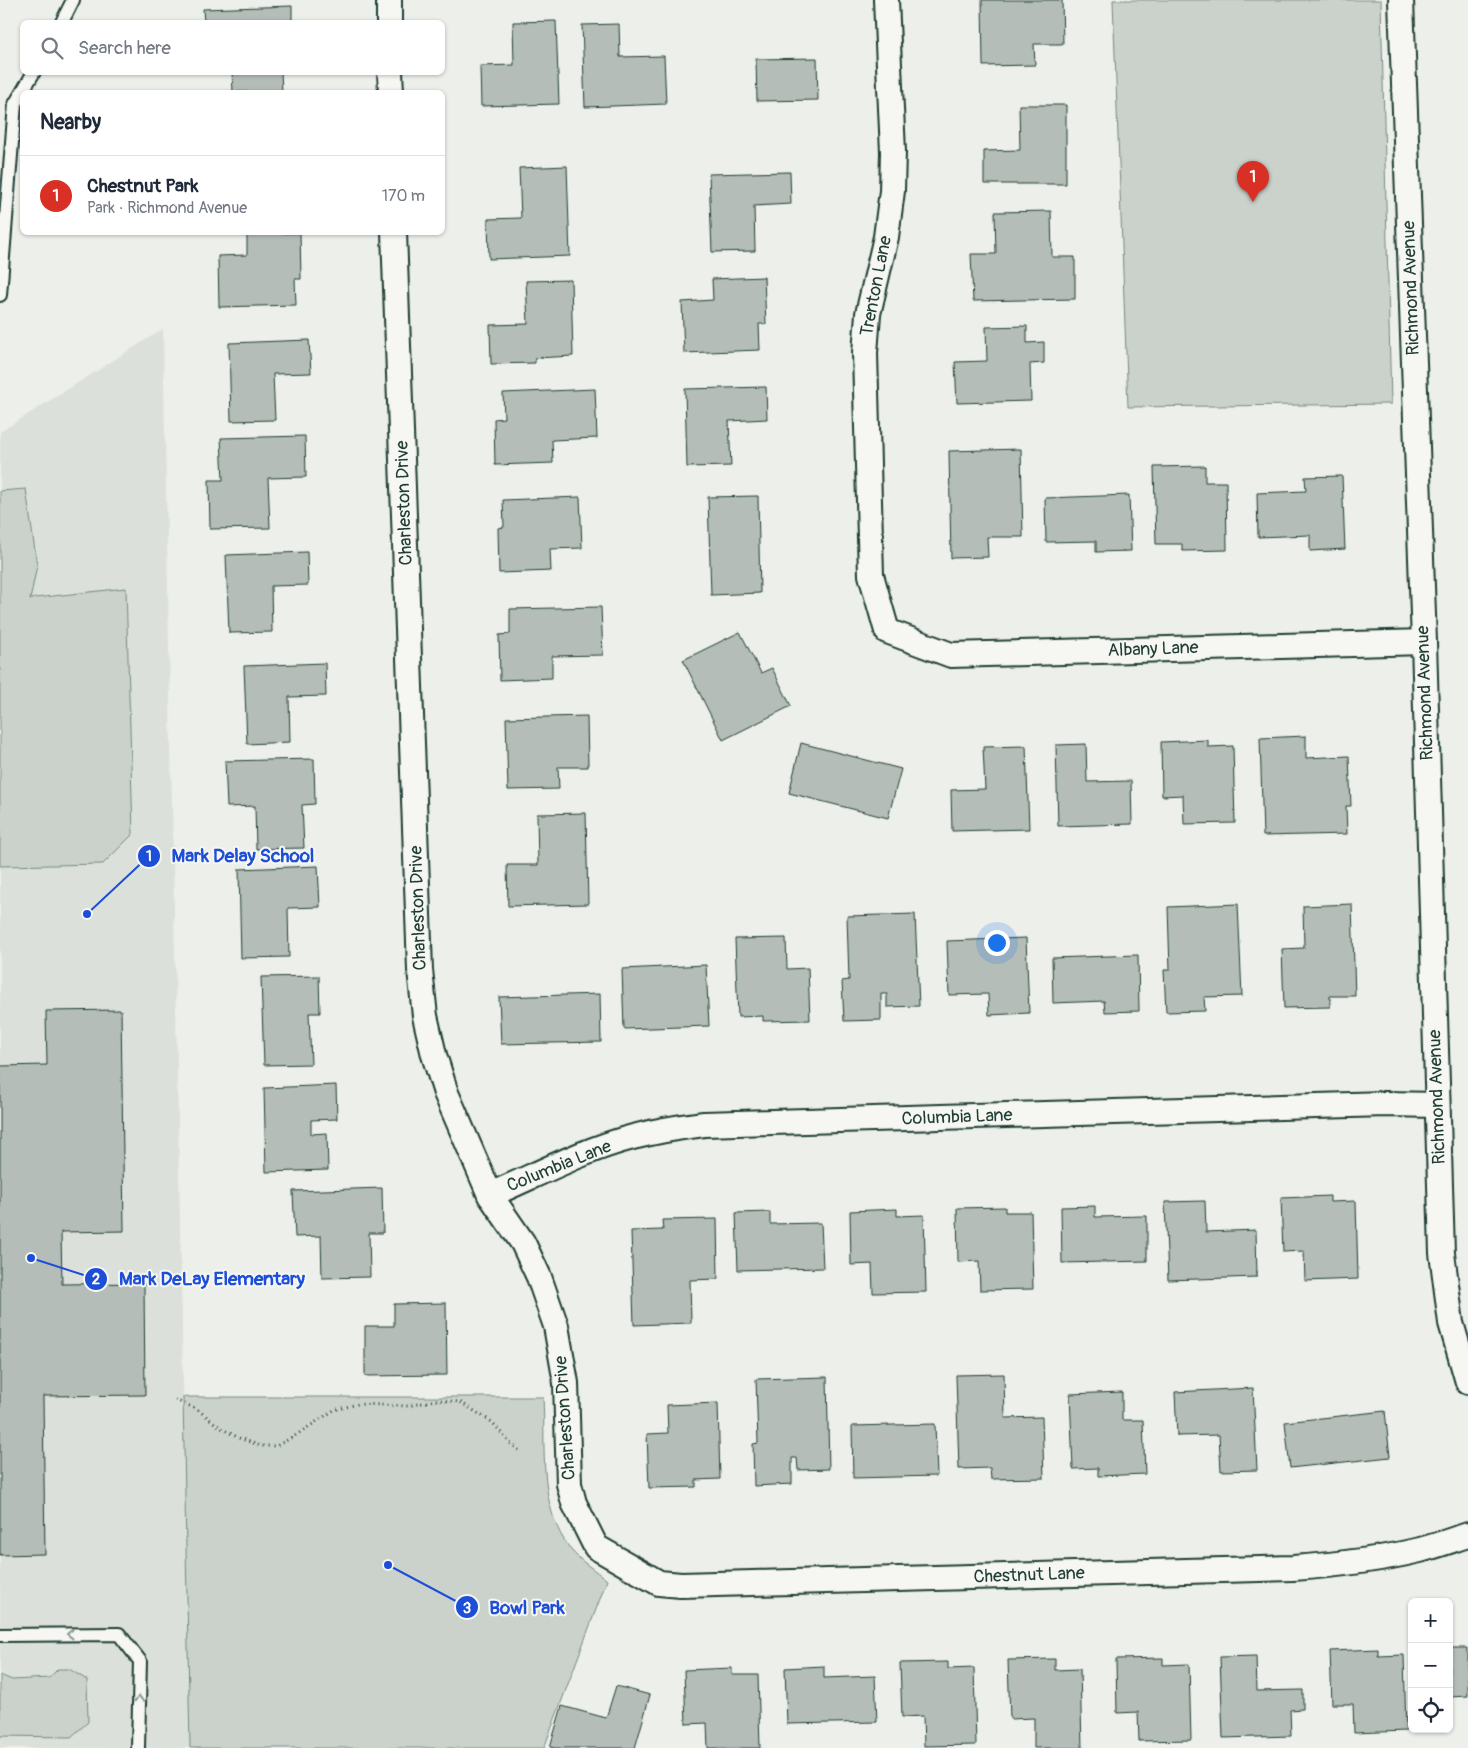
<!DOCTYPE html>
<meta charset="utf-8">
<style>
:root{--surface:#fff;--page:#f6f6f7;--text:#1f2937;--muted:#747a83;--line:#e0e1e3;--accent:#d93025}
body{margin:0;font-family:Pangolin,sans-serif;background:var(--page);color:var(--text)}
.controls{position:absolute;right:15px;bottom:15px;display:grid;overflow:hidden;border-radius:8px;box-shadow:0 1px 4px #0004}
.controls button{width:45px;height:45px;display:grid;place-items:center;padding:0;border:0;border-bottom:1px solid var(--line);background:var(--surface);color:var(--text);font:25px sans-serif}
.you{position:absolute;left:996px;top:942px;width:18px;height:18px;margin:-12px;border:4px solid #fff;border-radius:50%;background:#1a73e8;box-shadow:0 0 0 8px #1a73e833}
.badge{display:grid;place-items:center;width:32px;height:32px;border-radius:50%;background:var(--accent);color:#fff;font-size:16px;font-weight:700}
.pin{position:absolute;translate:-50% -41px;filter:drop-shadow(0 1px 2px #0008)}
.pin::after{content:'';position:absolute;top:26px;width:18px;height:15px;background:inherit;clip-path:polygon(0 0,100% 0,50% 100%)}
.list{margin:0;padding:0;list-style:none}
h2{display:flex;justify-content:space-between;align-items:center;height:65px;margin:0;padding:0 20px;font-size:21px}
h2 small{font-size:16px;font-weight:400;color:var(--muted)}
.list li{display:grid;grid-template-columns:32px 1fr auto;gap:15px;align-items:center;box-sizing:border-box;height:80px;padding:0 20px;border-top:1px solid var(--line)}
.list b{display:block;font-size:19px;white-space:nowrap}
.list p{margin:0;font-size:16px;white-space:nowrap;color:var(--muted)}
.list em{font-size:16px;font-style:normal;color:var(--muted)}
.icon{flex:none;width:28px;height:28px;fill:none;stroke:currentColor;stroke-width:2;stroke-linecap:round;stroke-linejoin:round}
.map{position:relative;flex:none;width:1468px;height:1748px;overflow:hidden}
.search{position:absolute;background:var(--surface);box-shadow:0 1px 4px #0004;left:20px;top:20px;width:425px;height:55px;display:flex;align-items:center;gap:12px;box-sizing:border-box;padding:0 18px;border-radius:8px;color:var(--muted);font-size:19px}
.panel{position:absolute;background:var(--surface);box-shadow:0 1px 4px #0004;left:20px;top:90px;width:425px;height:145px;border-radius:8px}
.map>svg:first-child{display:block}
.built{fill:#dce0db}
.green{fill:#cbd2cc;stroke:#758880}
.building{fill:#b4bdb8;stroke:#1f3d34}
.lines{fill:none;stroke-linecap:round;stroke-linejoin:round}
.lane-casing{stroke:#1f3d34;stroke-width:16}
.street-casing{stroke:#1f3d34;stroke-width:28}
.path{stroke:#1f3d34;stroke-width:3;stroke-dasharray:1 4;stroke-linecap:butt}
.lane{stroke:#f6f6f2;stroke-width:12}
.street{stroke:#f6f6f2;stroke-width:24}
.oneway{stroke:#8a9a93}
.labels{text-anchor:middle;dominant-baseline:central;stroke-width:4;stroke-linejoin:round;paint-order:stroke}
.street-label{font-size:18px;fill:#1f3d34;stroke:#f6f6f2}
.leader{fill:none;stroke:#1d4ed8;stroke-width:2}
.callout-dot{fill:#1d4ed8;stroke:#f6f6f2;stroke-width:2}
.mark-label{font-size:15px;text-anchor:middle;font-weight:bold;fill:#fff}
.callout-label{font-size:19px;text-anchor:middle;font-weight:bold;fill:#1d4ed8;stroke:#f6f6f2;stroke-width:4;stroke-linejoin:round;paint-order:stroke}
</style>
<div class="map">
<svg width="1468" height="1748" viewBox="0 0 1468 1748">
<rect width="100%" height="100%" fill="#edefea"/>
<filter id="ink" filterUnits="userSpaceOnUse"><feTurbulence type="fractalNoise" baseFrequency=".02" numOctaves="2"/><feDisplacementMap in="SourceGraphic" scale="10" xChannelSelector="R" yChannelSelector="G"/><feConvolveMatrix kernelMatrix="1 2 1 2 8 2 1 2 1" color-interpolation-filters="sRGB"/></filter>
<g filter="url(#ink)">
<polygon class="built" points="163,329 190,1748 0,1748 0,432"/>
<g class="green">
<polygon points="1113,0 1381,0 1391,404 1128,407"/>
<polygon points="26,489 37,565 30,600 35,598 126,588 133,834 103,864 0,866 0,491"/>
<path d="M183 1397H543C546 1447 537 1507 571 1550 580 1561 595 1570 607 1580L544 1748H190Z"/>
<polygon points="58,1669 69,1669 87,1680 88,1722 71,1737 0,1736 0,1675 12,1680 49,1678"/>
</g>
<g class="building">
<polygon points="982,0 1062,0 1063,44 1034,44 1035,65 983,66"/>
<polygon points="292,6 292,22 204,22 203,9"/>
<polygon points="556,21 559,104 481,106 480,66 514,65 513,22"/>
<polygon points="619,24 620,57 664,56 666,104 585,107 582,25"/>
<polygon points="817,58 818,100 757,101 756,59"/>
<polygon points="232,72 281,72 282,92 233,92"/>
<polygon points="1019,105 1066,105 1066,184 984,184 984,151 1020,150"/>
<polygon points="567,166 570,256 489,259 488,219 521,218 519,168"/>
<polygon points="790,172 791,204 754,206 755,251 712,252 709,174"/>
<polygon points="1051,211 1052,257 1075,257 1075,299 973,301 971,254 996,254 995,212"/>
<polygon points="300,233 301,279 295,279 296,305 219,307 218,256 247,255 247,234"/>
<polygon points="764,277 766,324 759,324 760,350 684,353 682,302 713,300 712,279"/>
<polygon points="571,280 573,356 535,358 535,363 491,364 490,325 528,324 526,281"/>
<polygon points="1027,326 1027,343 1044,342 1044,363 1030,364 1031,401 957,403 955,362 987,361 986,327"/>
<polygon points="309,340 311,373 273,374 275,420 231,421 229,343"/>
<polygon points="766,387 767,419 729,421 731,466 687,467 685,389"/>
<polygon points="595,389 597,438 552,440 553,463 495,465 494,419 504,418 503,393"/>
<polygon points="305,436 306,477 268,478 270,528 210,529 209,480 223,480 221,438"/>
<polygon points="1021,449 1023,537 987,537 988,557 951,558 949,451"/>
<polygon points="1205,466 1205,482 1226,482 1227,550 1182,551 1182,544 1156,544 1154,467"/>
<polygon points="1342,476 1345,549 1310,551 1310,535 1258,537 1257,493 1306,491 1305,477"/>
<polygon points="1129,495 1131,551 1096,552 1096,541 1046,542 1045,498"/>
<polygon points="758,496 760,593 711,595 708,497"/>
<polygon points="580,497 582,548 550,549 551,571 499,573 498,528 504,527 503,500"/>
<polygon points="307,552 308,585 271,586 272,632 229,633 226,555"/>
<polygon points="601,607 603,655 552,656 552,678 500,680 499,635 510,634 510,609"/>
<polygon points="740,632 761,673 772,668 791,706 723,740 683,660"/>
<polygon points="325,663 326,696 289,697 290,742 247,744 244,666"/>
<polygon points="587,716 588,767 558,767 559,789 508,790 506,718"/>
<polygon points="1306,736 1306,758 1349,756 1351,806 1346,806 1347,834 1263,836 1260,738"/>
<polygon points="1208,740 1208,747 1233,746 1235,823 1184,824 1183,795 1162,796 1161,742"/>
<polygon points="801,743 901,769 888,818 789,793"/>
<polygon points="1086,744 1087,782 1131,781 1132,824 1058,826 1056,745"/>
<polygon points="1026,746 1029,829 952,831 951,790 985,789 983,747"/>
<polygon points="314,759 315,804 302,805 304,848 256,849 255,806 227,807 225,761"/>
<polygon points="586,813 588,904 508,906 507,865 538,865 537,814"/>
<polygon points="318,866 320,907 288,908 289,957 241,958 239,869"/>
<polygon points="1238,904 1242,996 1204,997 1205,1011 1166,1012 1164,970 1170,970 1168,907"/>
<polygon points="1352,904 1355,996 1330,996 1330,1007 1284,1008 1282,949 1304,948 1303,906"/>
<polygon points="915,914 919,1006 887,1007 887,994 881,994 881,1020 844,1021 842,981 849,980 847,916"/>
<polygon points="786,938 787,969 808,968 810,1020 763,1021 763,1016 738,1017 735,939"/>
<polygon points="1026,938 1029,1013 989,1015 988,994 949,995 947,941"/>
<polygon points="1138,955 1139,1011 1105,1012 1104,1001 1053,1003 1052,958"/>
<polygon points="706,965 709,1026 624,1029 622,969"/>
<polygon points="319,976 320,1013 309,1013 311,1064 264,1065 261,977"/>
<polygon points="600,994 601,1042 501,1044 499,997"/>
<polygon points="121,1010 124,1231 61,1232 62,1284 144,1283 145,1395 43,1396 45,1554 0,1555 0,1066 47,1065 46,1011"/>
<polygon points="336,1085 337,1119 311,1120 311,1134 327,1133 328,1170 266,1172 264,1088"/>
<polygon points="382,1188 383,1233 369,1233 370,1277 322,1278 321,1236 295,1237 293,1191"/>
<polygon points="1330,1196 1330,1202 1356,1201 1358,1279 1305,1281 1304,1251 1283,1252 1281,1198"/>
<polygon points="1205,1201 1206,1232 1256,1230 1257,1277 1168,1280 1165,1202"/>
<polygon points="1095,1206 1095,1217 1147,1216 1147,1261 1062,1263 1061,1207"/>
<polygon points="1005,1207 1005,1212 1031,1212 1033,1289 980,1290 979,1261 958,1262 957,1208"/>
<polygon points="897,1209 897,1216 924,1215 926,1292 873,1293 872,1264 851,1265 850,1211"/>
<polygon points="770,1212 770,1224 821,1223 823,1268 738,1270 736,1213"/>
<polygon points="717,1219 718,1279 690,1280 691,1323 634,1325 631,1231 663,1230 662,1220"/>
<polygon points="446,1303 447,1375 365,1376 365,1326 394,1326 394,1304"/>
<polygon points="1004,1374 1005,1418 1042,1417 1044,1478 991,1479 990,1468 959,1469 956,1375"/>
<polygon points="827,1377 829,1469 798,1470 797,1458 792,1458 792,1484 754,1486 753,1444 758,1443 756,1379"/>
<polygon points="1253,1388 1257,1470 1221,1471 1219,1435 1177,1436 1175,1392"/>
<polygon points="1122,1392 1122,1420 1143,1420 1145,1474 1098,1476 1098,1468 1073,1469 1070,1394"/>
<polygon points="718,1403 720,1479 696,1480 696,1487 649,1488 647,1434 668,1433 667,1405"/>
<polygon points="1385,1411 1390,1457 1290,1468 1285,1422"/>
<polygon points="935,1424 937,1476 853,1478 852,1426"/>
<polygon points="1449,1648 1468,1648 1468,1696 1449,1697"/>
<polygon points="1378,1649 1378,1656 1404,1655 1406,1731 1354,1733 1353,1704 1332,1704 1330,1651"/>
<polygon points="1256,1656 1257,1691 1303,1690 1303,1709 1290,1710 1291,1736 1223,1738 1220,1657"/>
<polygon points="1163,1658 1163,1665 1189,1664 1191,1740 1139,1741 1138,1712 1117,1713 1116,1659"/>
<polygon points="1055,1659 1055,1670 1080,1669 1082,1748 1034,1748 1034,1718 1010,1719 1008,1660"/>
<polygon points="948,1662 948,1669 974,1668 976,1745 924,1746 923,1716 902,1717 900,1663"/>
<polygon points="824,1666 824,1678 875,1676 877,1722 787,1724 785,1668"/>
<polygon points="732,1668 732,1675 758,1675 760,1748 708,1748 707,1723 686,1724 684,1670"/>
<polygon points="616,1686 650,1695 635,1748 555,1748 550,1747 562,1706 606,1718"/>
</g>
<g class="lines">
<g class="lane-casing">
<g id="lane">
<polyline points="62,22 73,0"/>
<polyline points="0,295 15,104 34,72"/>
<polyline points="0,1635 119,1634 140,1661 138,1748"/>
</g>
</g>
<g class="street-casing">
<g id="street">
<polyline points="389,0 389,22"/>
<polyline points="886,0 893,152 892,191 886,237 868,314 865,353 871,575 887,631 951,655 1424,642"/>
<polyline points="1401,0 1424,642 1442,1253 1451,1323 1468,1382"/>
<polyline points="390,72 391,92"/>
<path d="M394 232 420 970 425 1016 434 1055 446 1093 490 1195 523 1243 539 1277 556 1326 566 1383 569 1484 574 1503 596 1547 659 1583 681 1585 1293 1568C1336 1565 1378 1560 1420 1550 1436 1546 1452 1540 1468 1535"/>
<path d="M490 1195C537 1175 583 1150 633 1137 656 1131 680 1127 704 1124L1386 1104 1437 1105"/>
</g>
</g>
<polyline class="path" points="175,1400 197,1409 221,1428 239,1438 261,1446 276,1446 293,1437 334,1410 358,1404 408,1406 437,1400 460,1402 492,1422 510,1443 521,1452"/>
<use href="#lane" class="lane"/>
<use href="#street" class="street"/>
</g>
<defs><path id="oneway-chevron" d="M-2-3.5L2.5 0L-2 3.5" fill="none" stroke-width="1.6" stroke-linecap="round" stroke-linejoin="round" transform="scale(1.25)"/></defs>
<g class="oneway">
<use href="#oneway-chevron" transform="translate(70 1634) rotate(180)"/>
<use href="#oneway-chevron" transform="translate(139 1699) rotate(-89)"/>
</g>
</g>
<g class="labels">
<g class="street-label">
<text transform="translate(876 286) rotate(-79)">Trenton Lane</text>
<text transform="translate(1411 288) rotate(-92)">Richmond Avenue</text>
<text transform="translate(404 503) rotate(-92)">Charleston Drive</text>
<text transform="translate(1153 649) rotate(-2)">Albany Lane</text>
<text transform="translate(1425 693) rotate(-92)">Richmond Avenue</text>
<text transform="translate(418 908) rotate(-92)">Charleston Drive</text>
<text transform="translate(1437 1097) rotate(-92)">Richmond Avenue</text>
<text transform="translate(957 1117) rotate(-2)">Columbia Lane</text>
<text transform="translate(559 1166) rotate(-22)">Columbia Lane</text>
<text transform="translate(565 1418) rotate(-94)">Charleston Drive</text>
<text transform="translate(1029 1575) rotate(-2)">Chestnut Lane</text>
</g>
</g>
<path class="leader" d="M87 914L149 856M31 1258L96 1279M388 1565L467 1607"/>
<g class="callout-dot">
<circle cx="87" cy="914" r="5"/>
<circle cx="31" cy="1258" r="5"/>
<circle cx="388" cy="1565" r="5"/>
<circle cx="149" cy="856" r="12"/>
<circle cx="96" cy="1279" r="12"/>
<circle cx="467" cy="1607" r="12"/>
</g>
<g class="mark-label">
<text x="149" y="861">1</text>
<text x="96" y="1284">2</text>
<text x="467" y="1613">3</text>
</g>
<g class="callout-label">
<text x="243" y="862">Mark Delay School</text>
<text x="212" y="1285">Mark DeLay Elementary</text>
<text x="527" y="1614">Bowl Park</text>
</g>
</svg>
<div class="controls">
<button>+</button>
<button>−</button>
<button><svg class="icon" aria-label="locate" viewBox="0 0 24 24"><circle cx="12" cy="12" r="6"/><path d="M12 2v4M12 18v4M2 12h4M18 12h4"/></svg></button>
</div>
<div class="you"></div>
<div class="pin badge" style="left:1253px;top:202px">1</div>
<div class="search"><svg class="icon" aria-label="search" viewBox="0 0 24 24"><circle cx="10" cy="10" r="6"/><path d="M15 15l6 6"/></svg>Search here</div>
<section class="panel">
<h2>Nearby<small></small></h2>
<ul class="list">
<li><span class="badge">1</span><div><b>Chestnut Park</b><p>Park · Richmond Avenue</p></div><em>170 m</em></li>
</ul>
</section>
</div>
